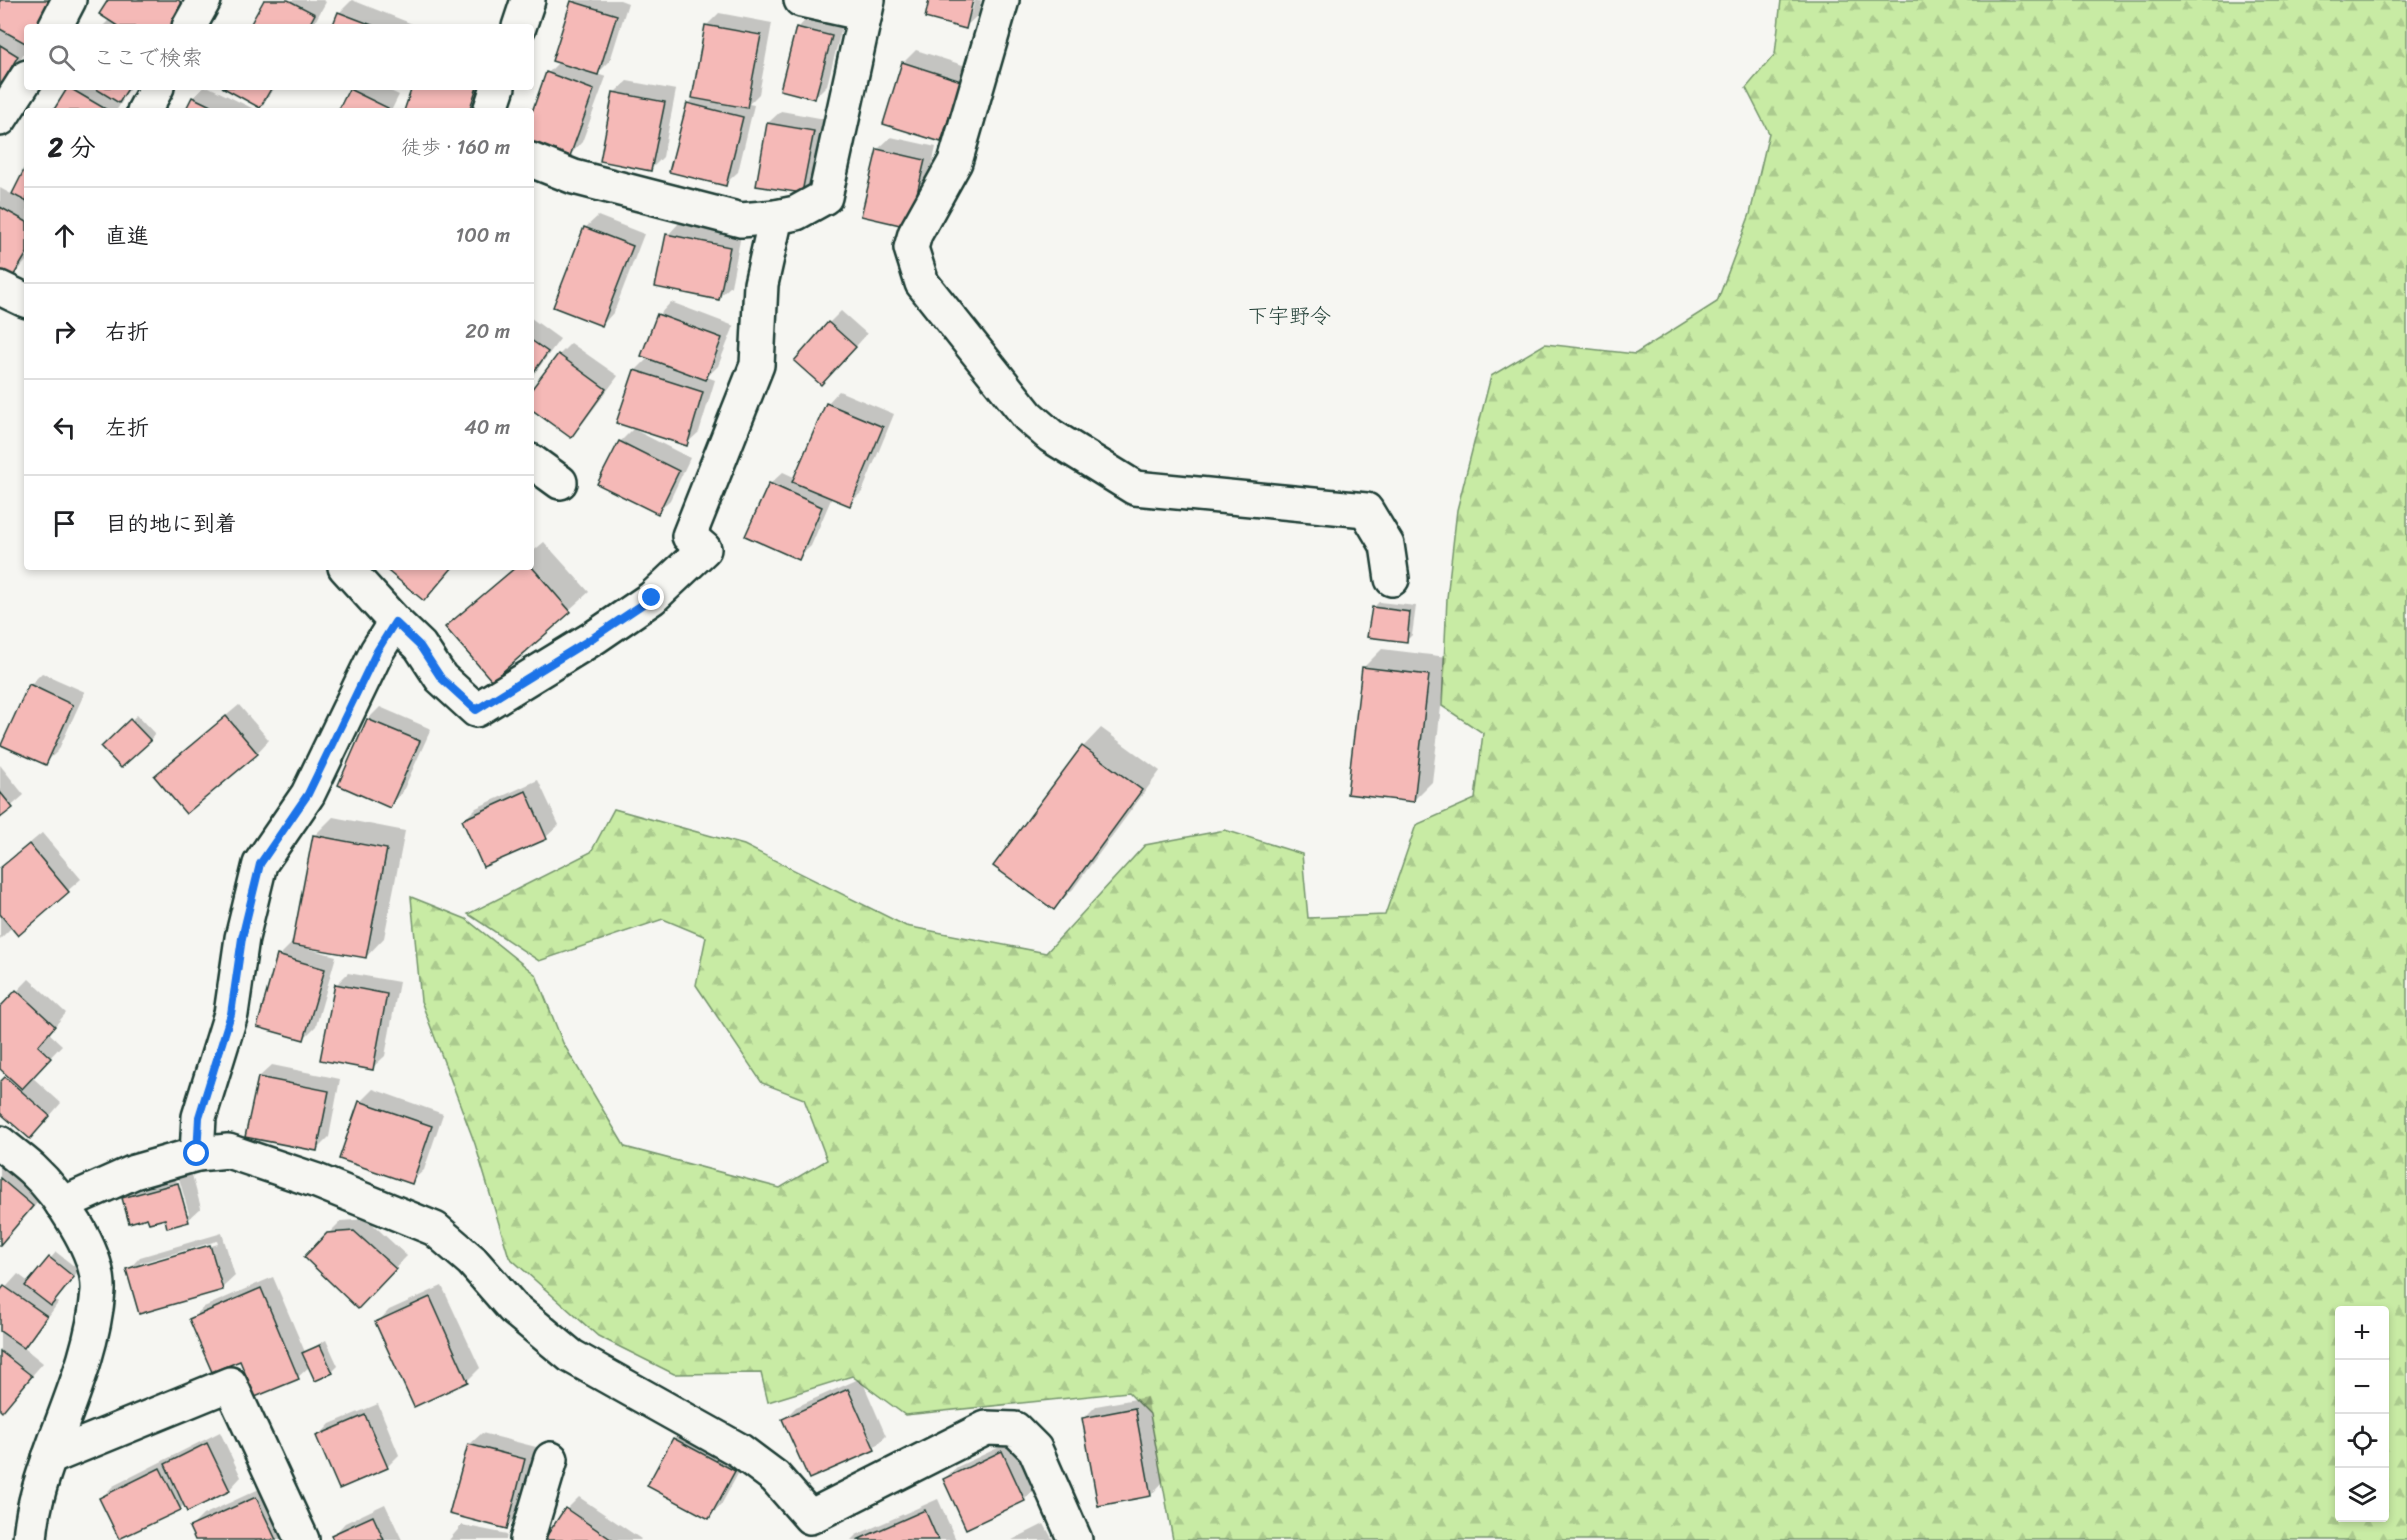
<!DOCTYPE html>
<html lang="ja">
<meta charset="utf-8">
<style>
:root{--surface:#fff;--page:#f2f2f2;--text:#202124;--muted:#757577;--line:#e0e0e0}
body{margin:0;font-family:Sriracha,"Klee One",sans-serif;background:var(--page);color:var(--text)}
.controls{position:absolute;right:18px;bottom:18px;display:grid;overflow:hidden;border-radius:6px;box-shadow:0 3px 9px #0003}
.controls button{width:54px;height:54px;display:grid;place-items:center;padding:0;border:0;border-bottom:2px solid var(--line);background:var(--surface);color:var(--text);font:30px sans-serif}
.stop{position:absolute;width:18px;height:18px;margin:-14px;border:4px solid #1a73e8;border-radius:50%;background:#fff}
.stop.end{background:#1a73e8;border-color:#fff;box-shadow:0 2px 6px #0008}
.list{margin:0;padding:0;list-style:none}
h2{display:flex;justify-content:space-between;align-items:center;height:78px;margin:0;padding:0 24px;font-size:26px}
h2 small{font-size:20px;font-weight:400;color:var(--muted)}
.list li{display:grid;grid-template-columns:39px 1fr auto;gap:18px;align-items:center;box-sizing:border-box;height:96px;padding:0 24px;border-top:2px solid var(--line)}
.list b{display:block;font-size:22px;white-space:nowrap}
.list em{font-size:20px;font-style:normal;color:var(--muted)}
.icon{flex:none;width:33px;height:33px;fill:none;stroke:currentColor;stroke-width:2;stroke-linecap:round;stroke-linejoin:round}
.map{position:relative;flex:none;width:2407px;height:1540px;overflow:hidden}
.search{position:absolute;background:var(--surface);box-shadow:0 3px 9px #0003;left:24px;top:24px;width:510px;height:66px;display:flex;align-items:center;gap:15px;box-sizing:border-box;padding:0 21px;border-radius:6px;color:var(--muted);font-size:22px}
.panel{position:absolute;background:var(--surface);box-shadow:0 3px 9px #0003;left:24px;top:108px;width:510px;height:462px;border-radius:6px}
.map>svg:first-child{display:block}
.forest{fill:url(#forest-firs);stroke:#74946c;stroke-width:1.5;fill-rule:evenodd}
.shadow{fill:#0003;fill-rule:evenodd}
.building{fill:#f5b9b7;stroke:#1f3d34;stroke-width:1.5}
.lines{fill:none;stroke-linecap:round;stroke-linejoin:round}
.minor-casing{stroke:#1f3d34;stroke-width:38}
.minor{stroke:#f6f6f2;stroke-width:33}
.route{stroke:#1a73e8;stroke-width:8}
.labels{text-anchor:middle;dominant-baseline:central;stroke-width:5;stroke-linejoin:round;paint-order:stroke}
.quarter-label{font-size:21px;fill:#1f3d34;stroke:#f6f6f2}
</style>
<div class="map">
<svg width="2407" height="1540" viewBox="0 0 2407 1540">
<defs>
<pattern id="forest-firs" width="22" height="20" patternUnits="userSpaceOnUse" patternTransform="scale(1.5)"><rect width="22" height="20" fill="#c8eba4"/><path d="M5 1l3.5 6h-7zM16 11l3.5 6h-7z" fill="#abca8e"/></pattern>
</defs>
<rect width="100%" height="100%" fill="#f6f6f2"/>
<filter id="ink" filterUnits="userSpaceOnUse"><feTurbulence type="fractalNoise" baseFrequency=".0167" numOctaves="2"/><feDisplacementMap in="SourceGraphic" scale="12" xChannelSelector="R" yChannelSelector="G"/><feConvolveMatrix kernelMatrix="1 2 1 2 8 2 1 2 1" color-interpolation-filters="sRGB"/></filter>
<g filter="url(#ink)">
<path class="forest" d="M1781 0H2407V1540H1173L1150 1414 1128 1392 905 1415 852 1376 768 1402 761 1373 674 1374 598 1336 509 1257 475 1144 421 1001 411 897 466 919 536 975 563 1043 625 1147 780 1188 827 1160 804 1099 762 1083 696 985 706 937 663 919 539 961 468 914 591 852 614 809 744 845 906 926 1046 953 1145 845 1225 830 1302 854 1308 918 1385 915 1416 825 1475 799 1483 733 1442 706 1447 598 1457 510 1491 376 1545 344 1635 354 1717 302 1750 214 1769 133 1746 88 1775 54ZM2340 1310H2384V1518H2340Z"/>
<g class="shadow">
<polygon points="0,0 57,0 42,27 27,27 27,48 7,81 0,88"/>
<polygon points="110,0 191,0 174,27 102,27 110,19"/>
<polygon points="265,0 323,0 326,2 312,27 250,27"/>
<polygon points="352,0 415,25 414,27 334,27 340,12"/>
<polygon points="574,0 620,0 628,3 610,61 597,74 606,77 582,142 570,155 531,141 531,119 548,73 560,61"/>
<polygon points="931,0 972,0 968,14 971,14 975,0 981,0 978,15 965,27"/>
<polygon points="719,13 772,23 759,94 749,104 754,105 738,172 725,184 688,104 693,99 707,25"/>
<polygon points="810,15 843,23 827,85 815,97 798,28"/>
<polygon points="916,50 972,68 953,128 941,140 903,63"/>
<polygon points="627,81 676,90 663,157 651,169 614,93"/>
<polygon points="69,87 132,87 121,99 123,100 116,111 54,111"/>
<polygon points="204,87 209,87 258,111 187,111 193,98"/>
<polygon points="225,87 276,87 260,106"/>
<polygon points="353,87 382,87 399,95 391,111 340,111"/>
<polygon points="414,87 484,87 476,111 405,111"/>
<polygon points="781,111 825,119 814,179 802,192 768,123"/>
<polygon points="891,137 936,147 921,213 878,149"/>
<polygon points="27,167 27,200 20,196 19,199 27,203 27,260 11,279 0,272 0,188 13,195"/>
<polygon points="598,216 644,234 614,312 602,325 585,228"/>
<polygon points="680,222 741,235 731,286 718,298 668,235"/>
<polygon points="671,302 734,326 718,366 707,377 715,380 699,432 686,444 635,371 649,357 643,355 659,315"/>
<polygon points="841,311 867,334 834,371 829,323"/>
<polygon points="531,318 560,339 531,378"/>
<polygon points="571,343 618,376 583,423 571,436 531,407 531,392 559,355"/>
<polygon points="839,391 894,414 862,492 849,504 832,497 811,546 798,558 770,484 783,472 796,478 827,404"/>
<polygon points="633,429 690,458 670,500 657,512 620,442"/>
<polygon points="544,542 589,592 492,679 447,628 515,567 531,567 531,553"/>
<polygon points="1379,602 1416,606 1412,635 1406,641 1373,608"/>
<polygon points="1382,649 1447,657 1432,782 1413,801 1363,668"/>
<polygon points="42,673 85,692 58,751 45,763 30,685"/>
<polygon points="239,705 269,740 257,753 169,764"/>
<polygon points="380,707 431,729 402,793 390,806 368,719"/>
<polygon points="137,715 155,734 150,740 108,741"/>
<polygon points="1101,728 1160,771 1073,889 1054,908 1083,747"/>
<polygon points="0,765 24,795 0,816"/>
<polygon points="538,780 559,825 546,837 464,820 476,808"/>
<polygon points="333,817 405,831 384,938 366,957 309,946 309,949 336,956 316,1026 304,1038 279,956 291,944 293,944 314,836"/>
<polygon points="42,833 81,879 18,934 12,927 0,939 0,868"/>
<polygon points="348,973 399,982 385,1056 372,1068 336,985"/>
<polygon points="29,979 66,1013 49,1033 62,1045 32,1077 61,1103 42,1125 0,1111 0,1084 8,1075 0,1067 0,1009"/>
<polygon points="272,1065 340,1079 329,1137 316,1150 259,1077"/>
<polygon points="373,1089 443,1114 424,1170 411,1182 360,1102"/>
<polygon points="0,1151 51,1187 0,1246"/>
<path d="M191 1171 201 1208 188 1220 148 1216 124 1199 136 1186ZM178 1175 189 1214H186L175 1176Z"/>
<polygon points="367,1219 407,1256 358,1307 328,1234 341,1221"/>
<path d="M222 1233 235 1276 222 1288 128 1270 140 1257ZM217 1241 218 1244 140 1267V1263Z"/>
<polygon points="56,1252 79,1270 55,1300 58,1303 36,1334 23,1347 43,1363 2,1410 0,1408 0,1294 18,1274 30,1283"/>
<polygon points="273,1277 305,1352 326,1340 338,1366 332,1372 310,1366 298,1377 256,1395 240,1359 191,1319 204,1307"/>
<polygon points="442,1286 480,1368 468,1380 415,1405 377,1323 389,1310"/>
<polygon points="861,1378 886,1436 874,1448 784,1419 796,1407"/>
<polygon points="1147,1397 1163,1482 1151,1495 1083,1419 1096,1406"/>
<polygon points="378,1404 399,1455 387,1467 318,1437 330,1424"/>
<polygon points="686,1426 746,1459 721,1505 709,1517 674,1439"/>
<polygon points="220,1432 241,1477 229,1490 185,1503 180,1509 101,1498 113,1486"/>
<polygon points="482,1433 536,1447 519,1514 507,1527 469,1445"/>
<polygon points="1015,1440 1037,1487 1024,1500 967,1527 944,1479 957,1467"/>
<polygon points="268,1485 294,1540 196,1540 191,1527 203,1515"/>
<polygon points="579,1497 641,1539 640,1540 545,1540 567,1509"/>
<polygon points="938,1499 956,1540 851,1540 856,1535"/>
<polygon points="385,1504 402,1540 335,1540 333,1536 345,1523"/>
<polygon points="1044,1524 1053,1540 1012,1540"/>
<polygon points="462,1525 507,1534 506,1540 449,1540"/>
</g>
<g class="building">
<polygon points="0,0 53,0 38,27 27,27 27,44 0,29"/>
<polygon points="108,0 178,0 185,5 171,27 119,27 99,14"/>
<polygon points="264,0 288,0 315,14 308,27 249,27"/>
<polygon points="929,0 973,0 966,29 925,18"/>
<polygon points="571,1 617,15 598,75 552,61"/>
<polygon points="338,12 377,27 332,27"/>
<polygon points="705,25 761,35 747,108 692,98"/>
<polygon points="796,27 832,36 815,99 780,90"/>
<polygon points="0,45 18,56 0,87"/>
<polygon points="902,62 961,81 941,142 883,124"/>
<polygon points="546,72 594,90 570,156 531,142 531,115"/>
<polygon points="68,87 109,111 53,111"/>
<polygon points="93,87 129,87 119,103"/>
<polygon points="222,87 272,87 260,108"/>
<polygon points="412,87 477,87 469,111 404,111"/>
<polygon points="349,89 388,108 386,111 338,111"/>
<polygon points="613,92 665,102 651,171 600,161"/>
<polygon points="192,97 221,111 185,111"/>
<polygon points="687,103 743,117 726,186 669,172"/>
<polygon points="767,123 814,131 802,193 756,186"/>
<polygon points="877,149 925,160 909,227 861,216"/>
<polygon points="27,164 27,202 12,194"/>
<polygon points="0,207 27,222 27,253 11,280 0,274"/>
<polygon points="584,227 633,246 602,326 553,307"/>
<polygon points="666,234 730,247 719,300 655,287"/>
<polygon points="657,314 722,338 706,380 641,356"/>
<polygon points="828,322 856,347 821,385 794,361"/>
<polygon points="531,340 548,352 531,376"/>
<polygon points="558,354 606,389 571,438 531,409 531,390"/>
<polygon points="634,370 703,392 687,446 616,423"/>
<polygon points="826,403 883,427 850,506 792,482"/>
<polygon points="619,441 679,471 658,514 597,484"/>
<polygon points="769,483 822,507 799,560 745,536"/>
<polygon points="531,566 571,612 492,681 445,627 516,567"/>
<polygon points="383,567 453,567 424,601"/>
<polygon points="1372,607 1410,612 1407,642 1367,637"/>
<polygon points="1362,667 1429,675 1414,802 1347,794"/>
<polygon points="29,684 73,705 46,765 1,745"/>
<polygon points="226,716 258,754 186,814 154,776"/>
<polygon points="130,719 151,741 121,768 101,747"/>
<polygon points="367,719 420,741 390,808 338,785"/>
<polygon points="1082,746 1142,790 1054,910 993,866"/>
<polygon points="526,791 547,839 483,867 462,820"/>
<polygon points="0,792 13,808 0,818"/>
<polygon points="313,835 387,849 366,958 292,945"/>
<polygon points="29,844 69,892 18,936 0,914 0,868"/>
<polygon points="277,955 325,969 304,1040 257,1027"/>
<polygon points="335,984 387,994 373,1070 320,1060"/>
<polygon points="16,990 55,1026 38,1046 51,1058 22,1089 0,1069 0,1007"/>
<polygon points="5,1077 50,1116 30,1139 0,1113 0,1082"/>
<polygon points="258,1077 329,1091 317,1151 245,1137"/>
<polygon points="359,1101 432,1126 412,1184 339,1159"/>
<polygon points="0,1178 33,1206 0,1245"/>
<polygon points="178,1183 189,1222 167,1228 165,1219 149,1223 147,1218 129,1223 122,1198"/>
<polygon points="354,1231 396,1269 358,1309 304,1257 327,1233"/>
<polygon points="210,1245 223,1290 139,1314 126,1269"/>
<polygon points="49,1257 74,1277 51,1306 25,1286"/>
<polygon points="4,1286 47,1316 24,1348 0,1331 0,1291"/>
<polygon points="261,1288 299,1379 255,1397 240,1361 212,1372 189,1319"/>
<polygon points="430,1297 468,1382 414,1407 375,1322"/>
<polygon points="320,1345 333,1373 315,1381 302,1353"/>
<polygon points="0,1351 32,1376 2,1412 0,1410"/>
<polygon points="848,1389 875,1450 809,1479 782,1419"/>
<polygon points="1135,1408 1151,1496 1098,1506 1082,1418"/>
<polygon points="365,1415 388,1468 339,1489 316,1436"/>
<polygon points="673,1438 735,1471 709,1519 647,1486"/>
<polygon points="207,1443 230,1491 187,1512 165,1464"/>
<polygon points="468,1444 525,1459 507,1529 449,1514"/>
<polygon points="1002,1451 1025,1501 966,1529 943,1479"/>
<polygon points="160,1468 181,1510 119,1539 99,1498"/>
<polygon points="256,1497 276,1540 195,1540 189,1527"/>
<polygon points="565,1508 612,1540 544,1540"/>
<polygon points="925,1510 938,1540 857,1540"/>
<polygon points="373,1516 384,1540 333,1540 331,1535"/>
</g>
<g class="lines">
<g class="minor-casing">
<g id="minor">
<polyline points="801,0 865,14"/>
<polyline points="1002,0 955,162 915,234 911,248 922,283 1028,416 1051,436 1135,488 1366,510 1387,545 1392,579"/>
<polyline points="55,27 69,0"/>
<polyline points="189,27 204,0"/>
<polyline points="519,27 528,0"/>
<polyline points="144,111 157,87"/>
<polyline points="490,111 498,87"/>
<polyline points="0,119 27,77"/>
<polyline points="531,160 574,177 741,220 776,217 796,213 825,197 868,0"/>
<polyline points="0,288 27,301"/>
<polyline points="531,461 560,482"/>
<polyline points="395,622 420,646 441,678 476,710 595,637 652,598 704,549 689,536 757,365 761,284 776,217"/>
<path d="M0 1143C11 1152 22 1160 32 1169 59 1194 100 1252 98 1291 94 1343 74 1391 56 1439 44 1472 32 1505 30 1540"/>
<polyline points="197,1154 199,1117 231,1014 242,938 260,864 308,794 377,651 395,622 345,567"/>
<polyline points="62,1204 134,1172 197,1154 228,1151 317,1181 435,1229 472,1261 513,1308 571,1356 739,1450 775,1477 810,1517 986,1428 1015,1429 1035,1449 1075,1540"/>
<polyline points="49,1458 230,1384 302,1540"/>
<polyline points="527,1540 551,1459"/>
</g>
</g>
<use href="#minor" class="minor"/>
</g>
</g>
<g class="lines" filter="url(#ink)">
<polyline class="route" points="197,1154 199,1117 231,1014 242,938 260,864 308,794 377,651 395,622 420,646 441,678 476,710 594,637 652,598"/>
</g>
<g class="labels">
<g class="quarter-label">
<text x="1289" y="316">下宇野令</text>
</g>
</g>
</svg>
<div class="controls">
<button>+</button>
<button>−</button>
<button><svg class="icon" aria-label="locate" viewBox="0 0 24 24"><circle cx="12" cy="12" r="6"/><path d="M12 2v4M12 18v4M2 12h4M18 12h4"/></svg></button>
<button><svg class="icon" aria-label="layers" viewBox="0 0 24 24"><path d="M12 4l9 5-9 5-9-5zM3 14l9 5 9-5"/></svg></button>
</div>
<div class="stop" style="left:197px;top:1154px"></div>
<div class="stop end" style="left:652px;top:598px"></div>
<div class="search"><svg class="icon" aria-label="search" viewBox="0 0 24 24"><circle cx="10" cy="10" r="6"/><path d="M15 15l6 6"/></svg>ここで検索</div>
<section class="panel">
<h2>2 分<small>徒歩 · 160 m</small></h2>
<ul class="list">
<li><svg class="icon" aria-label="ahead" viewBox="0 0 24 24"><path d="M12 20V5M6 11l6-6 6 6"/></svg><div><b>直進</b></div><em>100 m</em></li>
<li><svg class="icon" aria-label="right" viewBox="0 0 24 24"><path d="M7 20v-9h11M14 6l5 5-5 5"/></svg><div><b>右折</b></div><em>20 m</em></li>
<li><svg class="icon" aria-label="left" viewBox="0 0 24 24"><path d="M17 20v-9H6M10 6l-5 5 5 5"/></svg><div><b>左折</b></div><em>40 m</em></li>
<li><svg class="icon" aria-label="arrive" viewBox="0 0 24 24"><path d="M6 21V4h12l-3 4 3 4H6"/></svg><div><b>目的地に到着</b></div></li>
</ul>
</section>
</div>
